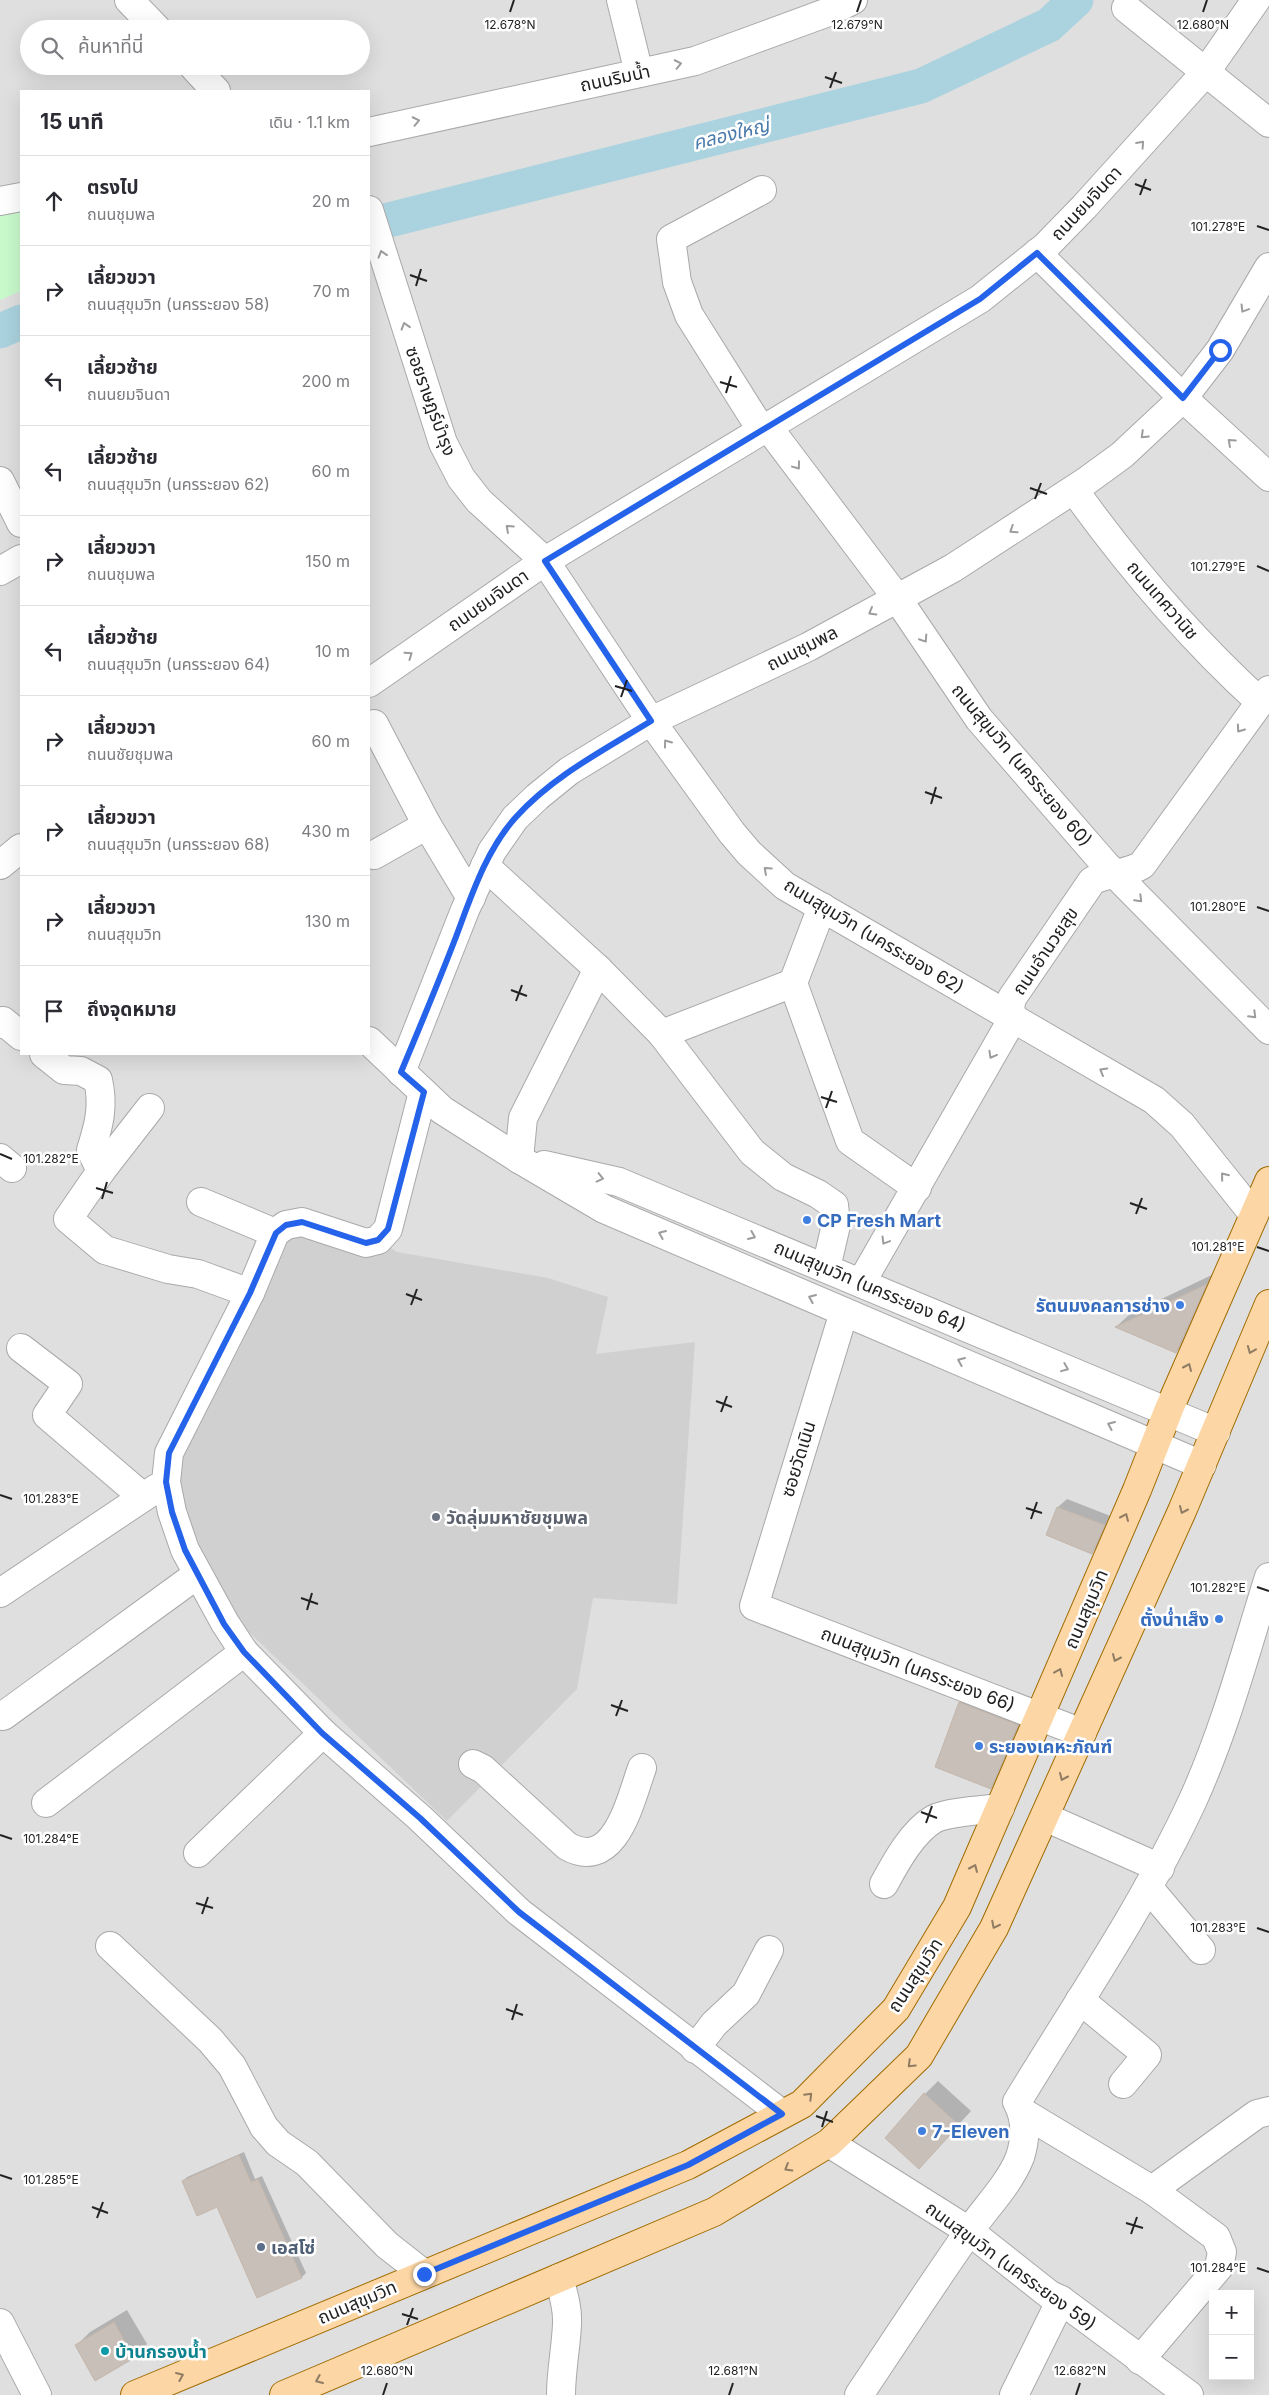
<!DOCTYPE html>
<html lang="th">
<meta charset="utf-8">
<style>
:root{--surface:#fff;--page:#f7f7f7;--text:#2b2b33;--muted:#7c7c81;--line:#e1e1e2}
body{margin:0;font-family:Inter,"Noto Sans Thai",sans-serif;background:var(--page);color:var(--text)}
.controls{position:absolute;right:15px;bottom:15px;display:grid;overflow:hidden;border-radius:0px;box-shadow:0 5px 20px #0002}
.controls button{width:45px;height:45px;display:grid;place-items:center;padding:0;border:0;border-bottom:1px solid var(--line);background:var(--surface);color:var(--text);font:25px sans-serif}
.stop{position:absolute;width:15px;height:15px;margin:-11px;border:4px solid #2563eb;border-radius:50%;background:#fff}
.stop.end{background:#2563eb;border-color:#fff;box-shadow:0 1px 5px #0008}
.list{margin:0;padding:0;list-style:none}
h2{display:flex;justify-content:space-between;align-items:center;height:65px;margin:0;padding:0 20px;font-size:21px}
h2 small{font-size:16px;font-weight:400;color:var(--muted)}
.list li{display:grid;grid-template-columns:32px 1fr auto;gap:15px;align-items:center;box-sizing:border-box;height:90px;padding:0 20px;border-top:1px solid var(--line)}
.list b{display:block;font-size:19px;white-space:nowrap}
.list p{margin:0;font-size:16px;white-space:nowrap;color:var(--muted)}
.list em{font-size:16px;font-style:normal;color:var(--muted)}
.icon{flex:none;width:28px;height:28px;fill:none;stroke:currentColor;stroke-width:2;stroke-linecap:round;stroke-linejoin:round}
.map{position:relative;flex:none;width:1269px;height:2395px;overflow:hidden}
.search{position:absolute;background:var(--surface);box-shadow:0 5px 20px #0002;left:20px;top:20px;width:350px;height:55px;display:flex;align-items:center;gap:12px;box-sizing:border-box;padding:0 18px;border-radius:28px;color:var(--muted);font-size:19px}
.panel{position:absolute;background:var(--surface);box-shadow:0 5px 20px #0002;left:20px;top:90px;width:350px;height:965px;border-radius:0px}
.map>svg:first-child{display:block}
.residential{fill:#e0dfdf;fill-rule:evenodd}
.religious{fill:#d0d0d0}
.park{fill:#c8facc}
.shadow{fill:#0003}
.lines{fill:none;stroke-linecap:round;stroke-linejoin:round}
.river{stroke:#aad3df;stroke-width:35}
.building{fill:#c7bfb8;stroke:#c4b6ab}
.minor-casing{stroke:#a9a9a9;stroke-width:30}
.major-casing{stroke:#a06b00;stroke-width:30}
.minor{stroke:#fff;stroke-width:28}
.major{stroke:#fcd6a4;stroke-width:28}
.oneway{stroke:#9c9c9c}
.oneway2{stroke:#8f7c63}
.route{stroke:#2563eb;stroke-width:6}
.ticks{fill:none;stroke:#222;stroke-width:2}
.shop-dot{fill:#3f7fe0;stroke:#fff;stroke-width:2}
.worship-dot{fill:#6b7280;stroke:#fff;stroke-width:2}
.service-dot{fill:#5c6f8a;stroke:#fff;stroke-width:2}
.culture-dot{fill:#0f9aa8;stroke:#fff;stroke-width:2}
.labels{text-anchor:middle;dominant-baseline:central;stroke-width:5;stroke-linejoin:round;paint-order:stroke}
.street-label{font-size:18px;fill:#222;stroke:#fff}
.shop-label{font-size:18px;font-weight:bold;fill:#366cbe;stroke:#fff;text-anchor:start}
.worship-label{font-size:18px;font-weight:bold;fill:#5b616d;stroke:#fff;text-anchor:start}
.service-label{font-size:18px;font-weight:bold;fill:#4e5e75;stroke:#fff;text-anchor:start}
.culture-label{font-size:18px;font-weight:bold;fill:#0d838f;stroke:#fff;text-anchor:start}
.water-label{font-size:19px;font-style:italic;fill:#4a7aab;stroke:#fff}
.ticks-label{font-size:12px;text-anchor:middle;fill:#222;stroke:#fff;stroke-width:5;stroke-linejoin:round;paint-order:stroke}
</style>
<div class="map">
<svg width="1269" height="2395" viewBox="0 0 1269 2395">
<rect width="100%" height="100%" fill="#f2efe9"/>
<path class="residential" d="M0 0H1269V2395H0ZM29 29H361V66H29ZM21 91H369V1054H21ZM1213 2294H1250V2376H1213Z"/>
<polygon class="religious" points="291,1232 388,1246 397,1252 548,1278 608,1297 596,1354 695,1342 677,1604 593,1598 577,1689 447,1821 235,1619 196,1543 179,1491 181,1456"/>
<polygon class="park" points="21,203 21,291 0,300 0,207"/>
<g class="shadow">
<polygon points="1218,1272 1189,1339 1176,1352 1117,1326 1130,1314"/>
<polygon points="1067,1499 1113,1517 1101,1544 1092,1552 1047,1535 1058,1507"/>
<polygon points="974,1690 1031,1712 1004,1774 991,1788 961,1703"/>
<polygon points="938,2081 971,2111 919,2168 925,2094"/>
<polygon points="244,2152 255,2179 262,2176 306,2273 302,2277 257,2297 217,2206 183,2181 187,2177"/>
<polygon points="127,2310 147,2344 133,2357 77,2345 90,2332"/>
</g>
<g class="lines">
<g class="river">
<polyline points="369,225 921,86 1049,25 1076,0"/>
<polyline points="0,331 21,322"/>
</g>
</g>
<g class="building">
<polygon points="1207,1284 1176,1353 1115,1327"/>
<polygon points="1057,1507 1105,1525 1092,1554 1046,1535"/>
<polygon points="959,1702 1018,1725 991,1789 935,1767"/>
<polygon points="924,2093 959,2125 919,2169 885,2138"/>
<polygon points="239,2155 251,2182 258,2179 302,2278 257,2298 217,2207 197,2216 182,2181"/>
<polygon points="114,2322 134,2358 95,2381 75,2345"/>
</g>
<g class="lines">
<g class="minor-casing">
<g id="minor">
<polyline points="129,0 157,29"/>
<polyline points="621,0 639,73"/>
<polyline points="1126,8 1269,123"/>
<polyline points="193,66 216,91"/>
<polyline points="369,132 695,61 831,11 853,0"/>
<polyline points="762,190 671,239 677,282 689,315 762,431"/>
<polyline points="0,201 21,197"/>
<polyline points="369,210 443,443 461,478 479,501 545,561 651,721 732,833 749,853 785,886 1154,1100 1182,1125 1254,1215"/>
<polyline points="1037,253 1183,398 1269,477"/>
<polyline points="768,427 897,598 979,719 1105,864 1269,1030"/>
<polyline points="0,481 21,523"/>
<path d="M1074 490C1128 565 1192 640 1260 702"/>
<polyline points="0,571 21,559"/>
<polyline points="369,683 545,561 980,299 1045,247 1084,207 1205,73 1256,0"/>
<polyline points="369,727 374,724 427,825 471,898"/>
<polyline points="374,855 427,825"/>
<polyline points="0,865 21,848"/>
<polyline points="485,866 598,969 662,1034 752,1152 783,1177 818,1194 834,1205 836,1225 826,1268"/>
<polyline points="822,907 793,983 850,1141 917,1188"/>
<polyline points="0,1024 3,1021 21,1036"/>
<polyline points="662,1034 793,983"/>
<polyline points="369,1041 442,1110 519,1159 604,1209 1202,1465"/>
<path d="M44 1054 64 1070 81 1071 98 1080C104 1106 99 1125 91 1150L101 1171"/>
<polyline points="401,1072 465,910 492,851 515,818 537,797 569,771 651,721 808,647 953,568 1085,482 1122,455 1183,398 1220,350 1269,267"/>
<polyline points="423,1092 388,1229 378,1240 366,1243 302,1222 286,1225 275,1233 250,1293 169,1453 166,1482 172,1512 185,1550 225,1623 244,1652 323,1733 420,1818 519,1912 782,2114"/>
<polyline points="150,1108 101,1171 68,1219 105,1250 168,1269 198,1274 250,1293"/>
<polyline points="0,1158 12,1168"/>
<polyline points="519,1159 523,1118 598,969"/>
<polyline points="544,1165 619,1182 1216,1432"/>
<polyline points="201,1202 275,1233"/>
<path d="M861 1283 1013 1018 1010 1008 1012 998 1092 881C1108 872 1126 875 1142 865L1269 690"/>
<polyline points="844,1312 754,1606 1082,1733"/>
<polyline points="21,1348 68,1384 47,1415 143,1497"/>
<polyline points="0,1593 157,1488"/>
<polyline points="3,1716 198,1574"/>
<path d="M473 1764 483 1769 567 1846C615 1873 630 1801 642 1768"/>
<polyline points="46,1803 244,1652"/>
<polyline points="1045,1817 1160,1868"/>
<polyline points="198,1853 323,1733"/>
<path d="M884 1884C896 1862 912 1832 934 1819 947 1812 984 1810 1000 1808"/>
<polyline points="1148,1887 1201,1950"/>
<polyline points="110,1946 210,2040 232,2066 264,2127 278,2143 307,2163 387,2245 424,2274"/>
<polyline points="1080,2000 1147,2055 1123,2084"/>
<polyline points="695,2049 714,2024 746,1994 769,1950"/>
<polyline points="1024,2113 1152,2190 1216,2237 1222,2252 1219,2267 1140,2360"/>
<polyline points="829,2143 969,2231 1050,2295 1061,2300 1189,2395"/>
<polyline points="1152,2190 1257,2114 1269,2111"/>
<path d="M559 2278C563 2293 568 2308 567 2324 566 2348 561 2371 561 2395"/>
<polyline points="0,2323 37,2395"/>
<path d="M859 2395C895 2341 931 2286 968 2233 985 2208 1009 2185 1020 2157 1026 2138 1027 2120 1017 2102 1077 2003 1143 1907 1192 1802 1225 1730 1245 1653 1269 1577"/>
<polyline points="1014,2395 1061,2300"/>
</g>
</g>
<g class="major-casing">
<g id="major">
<polyline points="135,2395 688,2165 802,2104 896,2009 957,1907 1137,1490 1169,1409 1269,1181"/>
<polyline points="284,2395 714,2212 829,2143 919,2056 994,1928 1182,1511 1269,1304"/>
</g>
</g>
<use href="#minor" class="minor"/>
<use href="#major" class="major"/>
</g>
<defs><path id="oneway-chevron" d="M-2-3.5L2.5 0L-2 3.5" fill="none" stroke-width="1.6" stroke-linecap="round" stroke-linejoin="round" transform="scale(1.25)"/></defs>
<g class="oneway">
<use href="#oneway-chevron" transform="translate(678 64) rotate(-12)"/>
<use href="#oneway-chevron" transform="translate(416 121) rotate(-12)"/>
<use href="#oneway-chevron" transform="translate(1141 144) rotate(-48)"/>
<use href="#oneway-chevron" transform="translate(382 254) rotate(-107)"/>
<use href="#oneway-chevron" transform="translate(1244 309) rotate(121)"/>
<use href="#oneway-chevron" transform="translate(405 326) rotate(-107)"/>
<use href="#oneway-chevron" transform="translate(1144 435) rotate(136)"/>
<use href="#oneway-chevron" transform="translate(1231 442) rotate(-138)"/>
<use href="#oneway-chevron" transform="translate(797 466) rotate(53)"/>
<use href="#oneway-chevron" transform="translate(509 528) rotate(-138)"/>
<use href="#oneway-chevron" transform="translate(1013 530) rotate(147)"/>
<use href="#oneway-chevron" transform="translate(872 612) rotate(150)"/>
<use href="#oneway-chevron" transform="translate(924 639) rotate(57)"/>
<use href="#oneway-chevron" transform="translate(409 655) rotate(-35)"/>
<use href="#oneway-chevron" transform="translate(1240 729) rotate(126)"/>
<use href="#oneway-chevron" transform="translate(667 743) rotate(-126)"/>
<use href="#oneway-chevron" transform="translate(767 870) rotate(-138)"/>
<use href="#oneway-chevron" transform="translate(1139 899) rotate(45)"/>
<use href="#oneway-chevron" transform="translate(1253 1015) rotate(45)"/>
<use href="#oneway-chevron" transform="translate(992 1055) rotate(119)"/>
<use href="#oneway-chevron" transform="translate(1103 1071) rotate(-150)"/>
<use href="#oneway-chevron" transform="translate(1224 1176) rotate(-129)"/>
<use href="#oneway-chevron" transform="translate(600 1178) rotate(13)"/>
<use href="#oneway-chevron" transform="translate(662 1234) rotate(-157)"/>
<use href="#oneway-chevron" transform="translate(752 1236) rotate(23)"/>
<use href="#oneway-chevron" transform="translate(885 1241) rotate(121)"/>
<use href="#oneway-chevron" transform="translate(812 1298) rotate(-157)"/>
<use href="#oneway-chevron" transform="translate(961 1361) rotate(-157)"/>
<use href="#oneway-chevron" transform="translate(1065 1368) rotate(22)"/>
<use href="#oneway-chevron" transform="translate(1111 1425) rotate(-157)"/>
</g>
<g class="oneway2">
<use href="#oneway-chevron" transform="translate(1251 1350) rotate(112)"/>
<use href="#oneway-chevron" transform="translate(1188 1367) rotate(-66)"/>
<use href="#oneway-chevron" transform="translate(1183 1510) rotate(114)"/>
<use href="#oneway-chevron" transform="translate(1125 1517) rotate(-66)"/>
<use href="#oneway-chevron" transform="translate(1116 1658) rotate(114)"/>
<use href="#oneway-chevron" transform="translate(1059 1672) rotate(-67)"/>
<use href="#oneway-chevron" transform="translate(1063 1777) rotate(114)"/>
<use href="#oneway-chevron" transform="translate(974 1868) rotate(-66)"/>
<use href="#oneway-chevron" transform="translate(995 1925) rotate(117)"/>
<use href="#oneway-chevron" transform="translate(911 2064) rotate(136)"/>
<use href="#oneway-chevron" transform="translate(809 2096) rotate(-45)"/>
<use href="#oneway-chevron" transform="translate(788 2168) rotate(149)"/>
<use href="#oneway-chevron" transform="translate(180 2376) rotate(-23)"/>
<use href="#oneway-chevron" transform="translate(319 2380) rotate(157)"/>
</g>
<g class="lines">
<path class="route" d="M424 2274 688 2165 782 2114 519 1912 420 1818 322 1733 244 1652 224 1624 185 1550 172 1512 166 1482 169 1453 250 1293 276 1233 286 1225 302 1222 366 1243 378 1240 388 1229 424 1092 401 1072C419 1029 437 986 454 942 470 900 485 851 516 817 553 776 604 750 651 721L545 561 980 299 1037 253 1183 398 1220 350"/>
</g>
<path class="ticks" d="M510 12 514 0M857 12 861 0M1203 12 1207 0M825 77 842 83M830 88 836 72M1135 184 1151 190M1140 195 1146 179M1257 226 1269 230M410 275 427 281M416 286 421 269M720 382 737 387M726 393 731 376M1030 488 1047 494M1035 499 1041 483M1257 566 1269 571M615 686 632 691M621 697 627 680M925 792 942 798M931 804 936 787M1257 907 1269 911M511 990 527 996M516 1001 522 985M821 1097 837 1102M826 1108 832 1091M0 1154 12 1159M96 1188 113 1193M102 1199 107 1182M1130 1203 1147 1209M1136 1214 1142 1198M1257 1247 1269 1251M406 1294 422 1300M411 1305 417 1289M716 1401 732 1407M721 1412 727 1396M0 1495 12 1499M1026 1508 1042 1513M1031 1519 1037 1502M1257 1587 1269 1591M301 1598 318 1604M307 1610 312 1593M611 1705 628 1711M616 1716 622 1700M921 1812 937 1818M926 1823 932 1806M0 1835 12 1839M196 1903 213 1908M202 1914 208 1897M1257 1928 1269 1932M506 2009 523 2015M512 2020 517 2004M816 2116 833 2122M822 2127 827 2111M0 2175 12 2179M92 2207 108 2213M97 2218 103 2202M1126 2223 1143 2228M1131 2234 1137 2217M1257 2268 1269 2272M402 2314 418 2319M407 2325 413 2308M383 2395 387 2383M729 2395 733 2383M1076 2395 1080 2383"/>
<g class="shop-dot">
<circle cx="807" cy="1220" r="5"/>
<circle cx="1180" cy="1305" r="5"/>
<circle cx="1219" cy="1619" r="5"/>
<circle cx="979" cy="1746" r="5"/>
<circle cx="922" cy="2131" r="5"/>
</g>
<circle class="worship-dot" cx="436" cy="1517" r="5"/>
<circle class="service-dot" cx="261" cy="2247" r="5"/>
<circle class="culture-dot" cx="105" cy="2351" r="5"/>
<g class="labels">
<g class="street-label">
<text transform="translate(615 78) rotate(-12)">ถนนริมน้ำ</text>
<text transform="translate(1086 203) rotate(-47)">ถนนยมจินดา</text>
<text transform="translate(431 401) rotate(70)">ซอยราษฎร์บำรุง</text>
<text transform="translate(488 600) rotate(-35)">ถนนยมจินดา</text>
<text transform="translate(1163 600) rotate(49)">ถนนเทศวานิช</text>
<text transform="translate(802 648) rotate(-27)">ถนนชุมพล</text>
<text transform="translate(1022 765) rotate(50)">ถนนสุขุมวิท (นครระยอง 60)</text>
<text transform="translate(874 936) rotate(31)">ถนนสุขุมวิท (นครระยอง 62)</text>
<text transform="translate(1045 951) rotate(-56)">ถนนอำนวยสุข</text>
<text transform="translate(870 1286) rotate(23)">ถนนสุขุมวิท (นครระยอง 64)</text>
<text transform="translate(798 1459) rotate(-73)">ซอยวัดเนิน</text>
<text transform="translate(1086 1609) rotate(-67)">ถนนสุขุมวิท</text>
<text transform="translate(918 1669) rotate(21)">ถนนสุขุมวิท (นครระยอง 66)</text>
<text transform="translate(915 1975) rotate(-57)">ถนนสุขุมวิท</text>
<text transform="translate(1011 2266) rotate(36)">ถนนสุขุมวิท (นครระยอง 59)</text>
<text transform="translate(357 2302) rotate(-23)">ถนนสุขุมวิท</text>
</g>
<g class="shop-label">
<text x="817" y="1220">CP Fresh Mart</text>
<text x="1170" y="1305" text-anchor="end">รัตนมงคลการช่าง</text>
<text x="1209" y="1619" text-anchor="end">ตั้งน่ำเส็ง</text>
<text x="989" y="1746">ระยองเคหะภัณฑ์</text>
<text x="932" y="2131">7-Eleven</text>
</g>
<g class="worship-label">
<text x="446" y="1517">วัดลุ่มมหาชัยชุมพล</text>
</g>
<g class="service-label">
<text x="271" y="2247">เอสโซ่</text>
</g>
<g class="culture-label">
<text x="115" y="2351">บ้านกรองน้ำ</text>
</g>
<g class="water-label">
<text transform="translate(731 134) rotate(-14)">คลองใหญ่</text>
</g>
</g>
<g class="ticks-label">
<text x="510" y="29">12.678°N</text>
<text x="857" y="29">12.679°N</text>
<text x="1203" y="29">12.680°N</text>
<text x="1218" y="231">101.278°E</text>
<text x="1218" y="571">101.279°E</text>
<text x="1218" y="911">101.280°E</text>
<text x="51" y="1163">101.282°E</text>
<text x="1218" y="1251">101.281°E</text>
<text x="51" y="1503">101.283°E</text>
<text x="1218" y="1592">101.282°E</text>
<text x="51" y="1843">101.284°E</text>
<text x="1218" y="1932">101.283°E</text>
<text x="51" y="2184">101.285°E</text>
<text x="1218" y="2272">101.284°E</text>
<text x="387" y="2375">12.680°N</text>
<text x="733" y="2375">12.681°N</text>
<text x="1080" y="2375">12.682°N</text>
</g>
</svg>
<div class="controls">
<button>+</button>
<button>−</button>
</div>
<div class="stop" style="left:1220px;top:350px"></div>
<div class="stop end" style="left:424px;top:2274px"></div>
<div class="search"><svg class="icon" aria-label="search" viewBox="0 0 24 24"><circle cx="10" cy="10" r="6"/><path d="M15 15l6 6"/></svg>ค้นหาที่นี่</div>
<section class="panel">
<h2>15 นาที<small>เดิน · 1.1 km</small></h2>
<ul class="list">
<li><svg class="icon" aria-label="ahead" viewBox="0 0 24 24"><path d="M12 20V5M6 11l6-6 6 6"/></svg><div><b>ตรงไป</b><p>ถนนชุมพล</p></div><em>20 m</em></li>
<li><svg class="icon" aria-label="right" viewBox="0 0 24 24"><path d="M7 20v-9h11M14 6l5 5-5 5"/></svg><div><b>เลี้ยวขวา</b><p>ถนนสุขุมวิท (นครระยอง 58)</p></div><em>70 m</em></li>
<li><svg class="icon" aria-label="left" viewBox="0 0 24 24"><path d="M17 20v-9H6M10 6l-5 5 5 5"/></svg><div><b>เลี้ยวซ้าย</b><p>ถนนยมจินดา</p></div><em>200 m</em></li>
<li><svg class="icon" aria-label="left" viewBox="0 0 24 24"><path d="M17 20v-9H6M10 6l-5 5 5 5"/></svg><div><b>เลี้ยวซ้าย</b><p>ถนนสุขุมวิท (นครระยอง 62)</p></div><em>60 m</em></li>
<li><svg class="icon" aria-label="right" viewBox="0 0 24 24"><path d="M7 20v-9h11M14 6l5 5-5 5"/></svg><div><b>เลี้ยวขวา</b><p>ถนนชุมพล</p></div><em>150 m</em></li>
<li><svg class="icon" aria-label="left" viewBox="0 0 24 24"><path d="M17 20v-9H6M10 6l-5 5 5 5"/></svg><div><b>เลี้ยวซ้าย</b><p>ถนนสุขุมวิท (นครระยอง 64)</p></div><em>10 m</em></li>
<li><svg class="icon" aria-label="right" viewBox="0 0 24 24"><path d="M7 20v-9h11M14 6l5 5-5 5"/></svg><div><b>เลี้ยวขวา</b><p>ถนนชัยชุมพล</p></div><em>60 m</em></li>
<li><svg class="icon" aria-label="right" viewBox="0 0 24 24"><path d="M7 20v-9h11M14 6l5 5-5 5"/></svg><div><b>เลี้ยวขวา</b><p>ถนนสุขุมวิท (นครระยอง 68)</p></div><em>430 m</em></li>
<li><svg class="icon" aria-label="right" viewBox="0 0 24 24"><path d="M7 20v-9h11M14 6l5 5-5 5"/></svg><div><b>เลี้ยวขวา</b><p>ถนนสุขุมวิท</p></div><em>130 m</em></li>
<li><svg class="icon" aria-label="arrive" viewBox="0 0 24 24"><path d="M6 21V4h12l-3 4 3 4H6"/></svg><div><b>ถึงจุดหมาย</b></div></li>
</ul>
</section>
</div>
